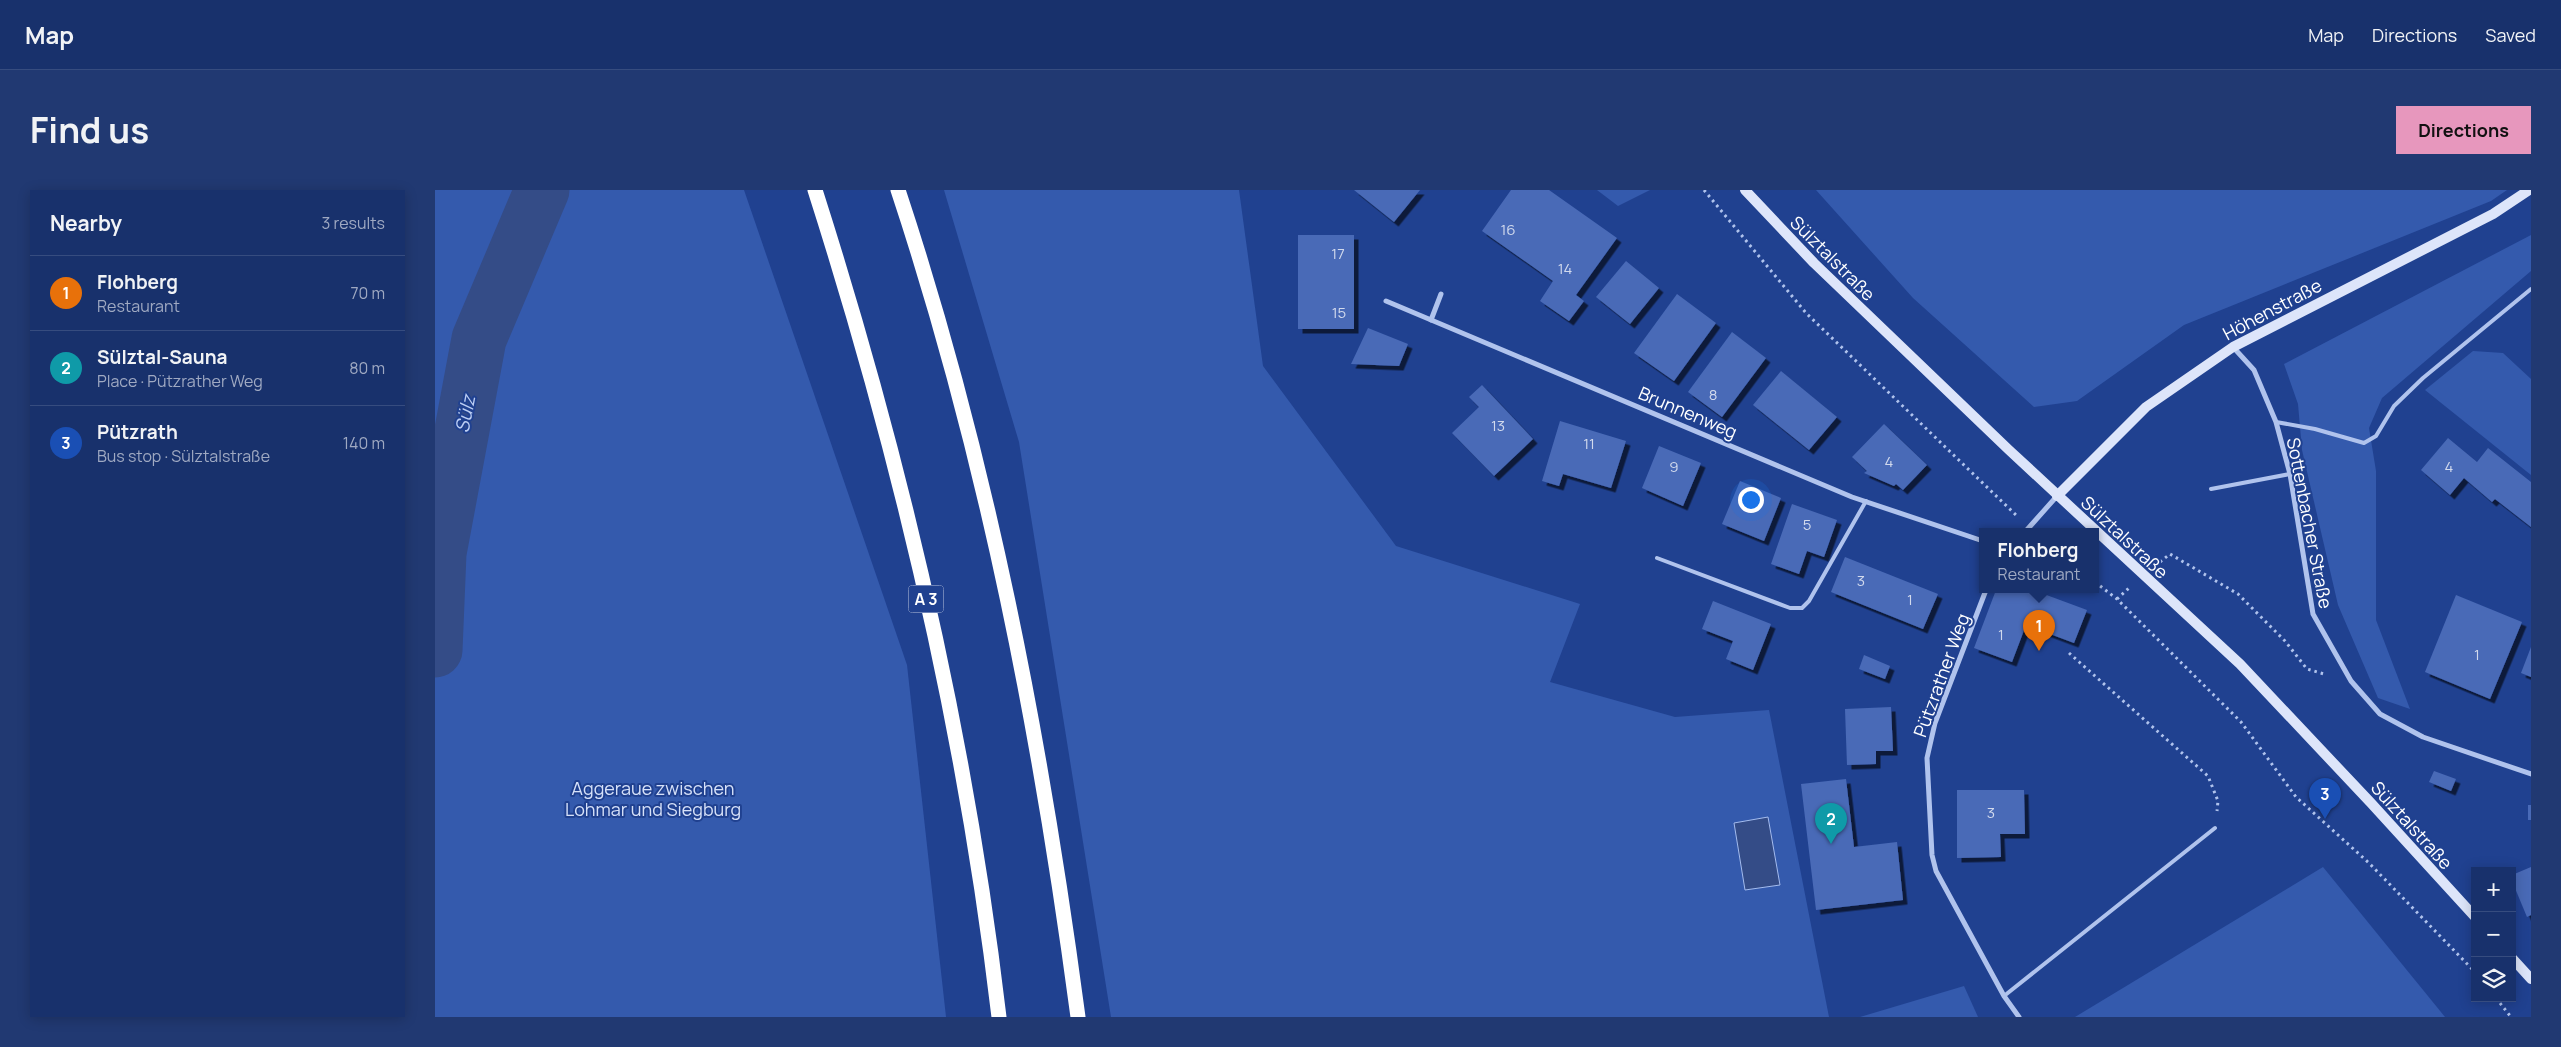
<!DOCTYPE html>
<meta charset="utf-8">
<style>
:root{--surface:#18316c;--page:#213972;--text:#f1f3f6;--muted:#9fa9c2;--line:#364c7f;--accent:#e797bd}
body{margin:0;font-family:Manrope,sans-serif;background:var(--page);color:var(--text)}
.controls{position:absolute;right:15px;bottom:15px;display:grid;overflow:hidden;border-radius:0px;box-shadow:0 2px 12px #0003}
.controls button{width:45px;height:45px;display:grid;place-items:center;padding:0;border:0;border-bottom:1px solid var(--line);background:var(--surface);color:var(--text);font:25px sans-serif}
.you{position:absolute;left:1315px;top:309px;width:18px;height:18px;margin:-12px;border:4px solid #fff;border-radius:50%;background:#1a73e8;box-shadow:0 0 0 8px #1a73e833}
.badge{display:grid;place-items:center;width:32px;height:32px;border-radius:50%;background:var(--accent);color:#fff;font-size:16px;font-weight:700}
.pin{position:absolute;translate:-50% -41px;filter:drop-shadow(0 1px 2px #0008)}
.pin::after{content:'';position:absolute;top:26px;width:18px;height:15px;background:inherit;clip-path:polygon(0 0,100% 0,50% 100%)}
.popup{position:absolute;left:1544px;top:338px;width:120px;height:65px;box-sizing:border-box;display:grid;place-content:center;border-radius:0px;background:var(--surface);filter:drop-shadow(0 1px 4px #0005);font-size:16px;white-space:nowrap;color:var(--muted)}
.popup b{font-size:19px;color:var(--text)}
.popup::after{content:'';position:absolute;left:50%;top:100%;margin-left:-10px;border:10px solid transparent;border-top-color:var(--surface)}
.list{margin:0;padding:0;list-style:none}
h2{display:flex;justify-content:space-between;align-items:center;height:65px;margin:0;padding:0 20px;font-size:21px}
h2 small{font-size:16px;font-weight:400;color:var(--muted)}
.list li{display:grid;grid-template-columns:32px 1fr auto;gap:15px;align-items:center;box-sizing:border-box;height:75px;padding:0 20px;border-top:1px solid var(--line)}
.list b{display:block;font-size:19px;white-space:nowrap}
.list p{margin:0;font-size:16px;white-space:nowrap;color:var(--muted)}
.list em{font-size:16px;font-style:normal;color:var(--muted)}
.icon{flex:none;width:28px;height:28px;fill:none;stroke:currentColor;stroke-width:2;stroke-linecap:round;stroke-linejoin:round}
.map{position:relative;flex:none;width:2096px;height:827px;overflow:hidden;border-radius:0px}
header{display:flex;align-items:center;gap:30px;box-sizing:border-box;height:70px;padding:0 25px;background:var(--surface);border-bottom:1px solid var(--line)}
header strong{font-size:24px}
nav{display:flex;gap:28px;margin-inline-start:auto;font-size:18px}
.intro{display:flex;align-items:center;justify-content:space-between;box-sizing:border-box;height:120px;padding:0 30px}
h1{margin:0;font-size:35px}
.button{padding:12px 22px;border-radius:0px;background:var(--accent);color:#111;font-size:18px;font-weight:700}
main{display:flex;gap:30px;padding:0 30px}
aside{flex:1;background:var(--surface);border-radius:0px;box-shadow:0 2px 12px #0003}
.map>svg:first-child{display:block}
.green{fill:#345aad}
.water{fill:#344c87;stroke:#a4bcee}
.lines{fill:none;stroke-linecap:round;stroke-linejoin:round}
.river{stroke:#344c87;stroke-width:55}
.building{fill:#496ab7;filter:url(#shadow)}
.path{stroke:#b0c3ed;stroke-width:3;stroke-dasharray:2.5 4;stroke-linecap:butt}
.lane{stroke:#b0c3ed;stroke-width:4}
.street{stroke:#b0c3ed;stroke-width:5}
.secondary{stroke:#dde5fa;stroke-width:10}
.highway{stroke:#fff;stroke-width:15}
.labels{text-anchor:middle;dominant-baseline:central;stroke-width:4;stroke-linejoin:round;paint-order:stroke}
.number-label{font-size:15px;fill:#d2daed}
.shield{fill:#204190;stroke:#bcc6de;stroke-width:1}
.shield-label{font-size:16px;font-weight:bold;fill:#fff}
.street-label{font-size:18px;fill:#fff;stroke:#204190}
.park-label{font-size:18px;fill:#d6e1f9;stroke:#204190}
.water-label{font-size:19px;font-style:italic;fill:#bccef4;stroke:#204190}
</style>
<header>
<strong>Map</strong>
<nav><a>Map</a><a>Directions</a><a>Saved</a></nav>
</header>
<div class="intro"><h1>Find us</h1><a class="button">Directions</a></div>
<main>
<aside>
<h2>Nearby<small>3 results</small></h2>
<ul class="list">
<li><span class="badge" style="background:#e8710a">1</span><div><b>Flohberg</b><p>Restaurant</p></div><em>70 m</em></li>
<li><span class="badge" style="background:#0f9aa8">2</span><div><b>Sülztal-Sauna</b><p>Place · Pützrather Weg</p></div><em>80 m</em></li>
<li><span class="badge" style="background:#1a4fb4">3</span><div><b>Pützrath</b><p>Bus stop · Sülztalstraße</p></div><em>140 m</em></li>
</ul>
</aside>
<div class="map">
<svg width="2096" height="827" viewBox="0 0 2096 827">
<defs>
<filter id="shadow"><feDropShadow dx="4.5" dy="4.5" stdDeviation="0" flood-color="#0009"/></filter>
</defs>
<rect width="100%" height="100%" fill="#204190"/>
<g class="green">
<polygon points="0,0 309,0 472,475 511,827 0,827"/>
<polygon points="509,0 804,0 828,176 961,356 1145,414 1115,492 1240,527 1334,520 1394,827 676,827 584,252"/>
<polygon points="1162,0 1215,0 1183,16"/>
<polygon points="1381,0 2072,0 2056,11 1749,135 1642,211 1599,217 1478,108"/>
<polygon points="2096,45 2096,81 1947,208 1934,238 1941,281 1941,430 1975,519 1943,508 1903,415 1867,260 1863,214 1849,174"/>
<polygon points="2038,161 2068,163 2096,189 2096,285 1990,200"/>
<polygon points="1888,677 2010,827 1640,827"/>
<polygon points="1529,796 1543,827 1425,827"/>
</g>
<polygon class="water" points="1333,627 1345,695 1310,700 1299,633"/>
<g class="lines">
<polyline class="river" points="0,460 4,363 44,149 107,0"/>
</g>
<g class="building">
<polygon points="919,0 985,0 959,32"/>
<polygon points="1076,0 1114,0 1182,48 1141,105 1149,111 1134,131 1105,111 1118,91 1047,41"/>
<rect x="863" y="45" width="56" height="94"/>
<polygon points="1191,71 1224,98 1195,134 1161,107"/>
<polygon points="1242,104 1281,133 1239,191 1199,163"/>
<polygon points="933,138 973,154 964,176 916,174"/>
<polygon points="1297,142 1331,168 1287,227 1253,202"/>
<polygon points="1346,181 1402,227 1374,260 1318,215"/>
<polygon points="1047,195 1098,249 1059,286 1017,243 1044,217 1034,207"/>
<polygon points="1125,231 1191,251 1176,298 1128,284 1124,296 1107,291"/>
<polygon points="1449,234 1492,275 1468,300 1461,294 1459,296 1429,283 1432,281 1417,267"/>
<polygon points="2013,248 2042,272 2053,258 2096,292 2096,337 2060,309 2057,312 2029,288 2015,305 1986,280"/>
<polygon points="1224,256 1266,273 1248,316 1207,298"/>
<polygon points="1305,291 1346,308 1329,351 1287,334"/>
<polygon points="1357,314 1402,330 1389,367 1372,361 1364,384 1336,374"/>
<polygon points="1410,367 1503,404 1488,439 1396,402"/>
<polygon points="1561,400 1598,400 1652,420 1639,453 1591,435 1577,472 1539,458"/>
<polygon points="2021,405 2087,432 2055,509 1990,482"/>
<polygon points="1278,411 1336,434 1318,480 1291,469 1298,451 1267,439"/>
<polygon points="2096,457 2096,487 2086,483"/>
<polygon points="1429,465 1455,476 1450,489 1424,479"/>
<polygon points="1456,517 1458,561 1441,561 1441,574 1412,575 1410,519"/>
<polygon points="1999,581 2021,589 2016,601 1994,592"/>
<polygon points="1411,589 1419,657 1462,652 1468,710 1381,720 1366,594"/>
<polygon points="1522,600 1589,600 1590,644 1565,644 1566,667 1522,668"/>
<rect x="2093" y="615" width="3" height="15"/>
<polygon points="2096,677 2096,725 2092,727 2077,691 2077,685"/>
</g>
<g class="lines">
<g class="path">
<polyline points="1269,0 1371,123 1582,326"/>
<polyline points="1725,372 1735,364 1803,404 1850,451 1872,479 1889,484"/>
<polyline points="1660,392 1682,409 1806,532 1861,607 1934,673 2040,782"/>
<polyline points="1682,409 1694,398"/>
<polyline points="1634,463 1773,586 1783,611 1782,621"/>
<polyline points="2061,808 2076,827"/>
</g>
<g class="lane">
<polyline points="1841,232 1880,239 1929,253 1941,246 1959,216 1988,188 2096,99"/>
<polyline points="1776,299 1855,284"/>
<polyline points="1222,368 1355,418 1367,418 1374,411 1431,311"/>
<polyline points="1569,806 1780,638"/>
</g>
<g class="street">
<polyline points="951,111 1417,307 1548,351"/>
<polyline points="996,130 1006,104"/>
<polyline points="1798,157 1819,180 1841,232 1855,284 1878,424 1916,491 1945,524 1988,547 2096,584"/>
<polyline points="1590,342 1622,306"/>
<polyline points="1551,400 1500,533 1492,568 1497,665 1501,681 1569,806 1584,827"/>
</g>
<g class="secondary">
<polyline points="1310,0 1379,73 1574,260 1805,474 1936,613 2040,727"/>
<polyline points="1622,306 1711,217 1798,157 2058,24 2094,0"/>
<polyline points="2077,768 2096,789"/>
</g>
<g class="highway">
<path d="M380 0C466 269 531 546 564 827"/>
<path d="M463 0C552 268 606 548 643 827"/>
</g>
</g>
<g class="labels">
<g class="number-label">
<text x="1073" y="39">16</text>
<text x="903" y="63">17</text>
<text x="1130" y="78">14</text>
<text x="904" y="122">15</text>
<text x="1278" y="204">8</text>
<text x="1063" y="235">13</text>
<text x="1154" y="253">11</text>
<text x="1454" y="271">4</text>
<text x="1239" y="276">9</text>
<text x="2014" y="276">4</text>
<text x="1372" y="334">5</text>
<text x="1426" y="390">3</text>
<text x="1475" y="409">1</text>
<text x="1566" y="444">1</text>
<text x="2042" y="464">1</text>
<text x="1556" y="622">3</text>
</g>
<rect class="shield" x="473.5" y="395.5" width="35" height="27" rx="4"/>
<g class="shield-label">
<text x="491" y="409">A 3</text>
</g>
<g class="street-label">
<text transform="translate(1398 68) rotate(45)">Sülztalstraße</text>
<text transform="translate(1837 119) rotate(-28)">Höhenstraße</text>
<text transform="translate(1253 222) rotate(23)">Brunnenweg</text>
<text transform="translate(1875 333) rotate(79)">Sottenbacher Straße</text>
<text transform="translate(1690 347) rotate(43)">Sülztalstraße</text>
<text transform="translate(1506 485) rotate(-70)">Pützrather Weg</text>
<text transform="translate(1977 635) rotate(48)">Sülztalstraße</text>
</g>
<g class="park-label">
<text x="218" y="598">Aggeraue zwischen<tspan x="218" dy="21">Lohmar und Siegburg</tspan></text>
</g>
<g class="water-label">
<text transform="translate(30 224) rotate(-79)">Sülz</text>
</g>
</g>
</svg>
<div class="controls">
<button>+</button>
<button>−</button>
<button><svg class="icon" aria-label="layers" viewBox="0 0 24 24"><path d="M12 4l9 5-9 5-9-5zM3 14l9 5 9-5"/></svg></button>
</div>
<div class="you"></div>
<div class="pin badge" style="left:1604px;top:461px;background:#e8710a">1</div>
<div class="popup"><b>Flohberg</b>Restaurant</div>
<div class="pin badge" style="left:1396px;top:654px;background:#0f9aa8">2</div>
<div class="pin badge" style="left:1890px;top:629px;background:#1a4fb4">3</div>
</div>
</main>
